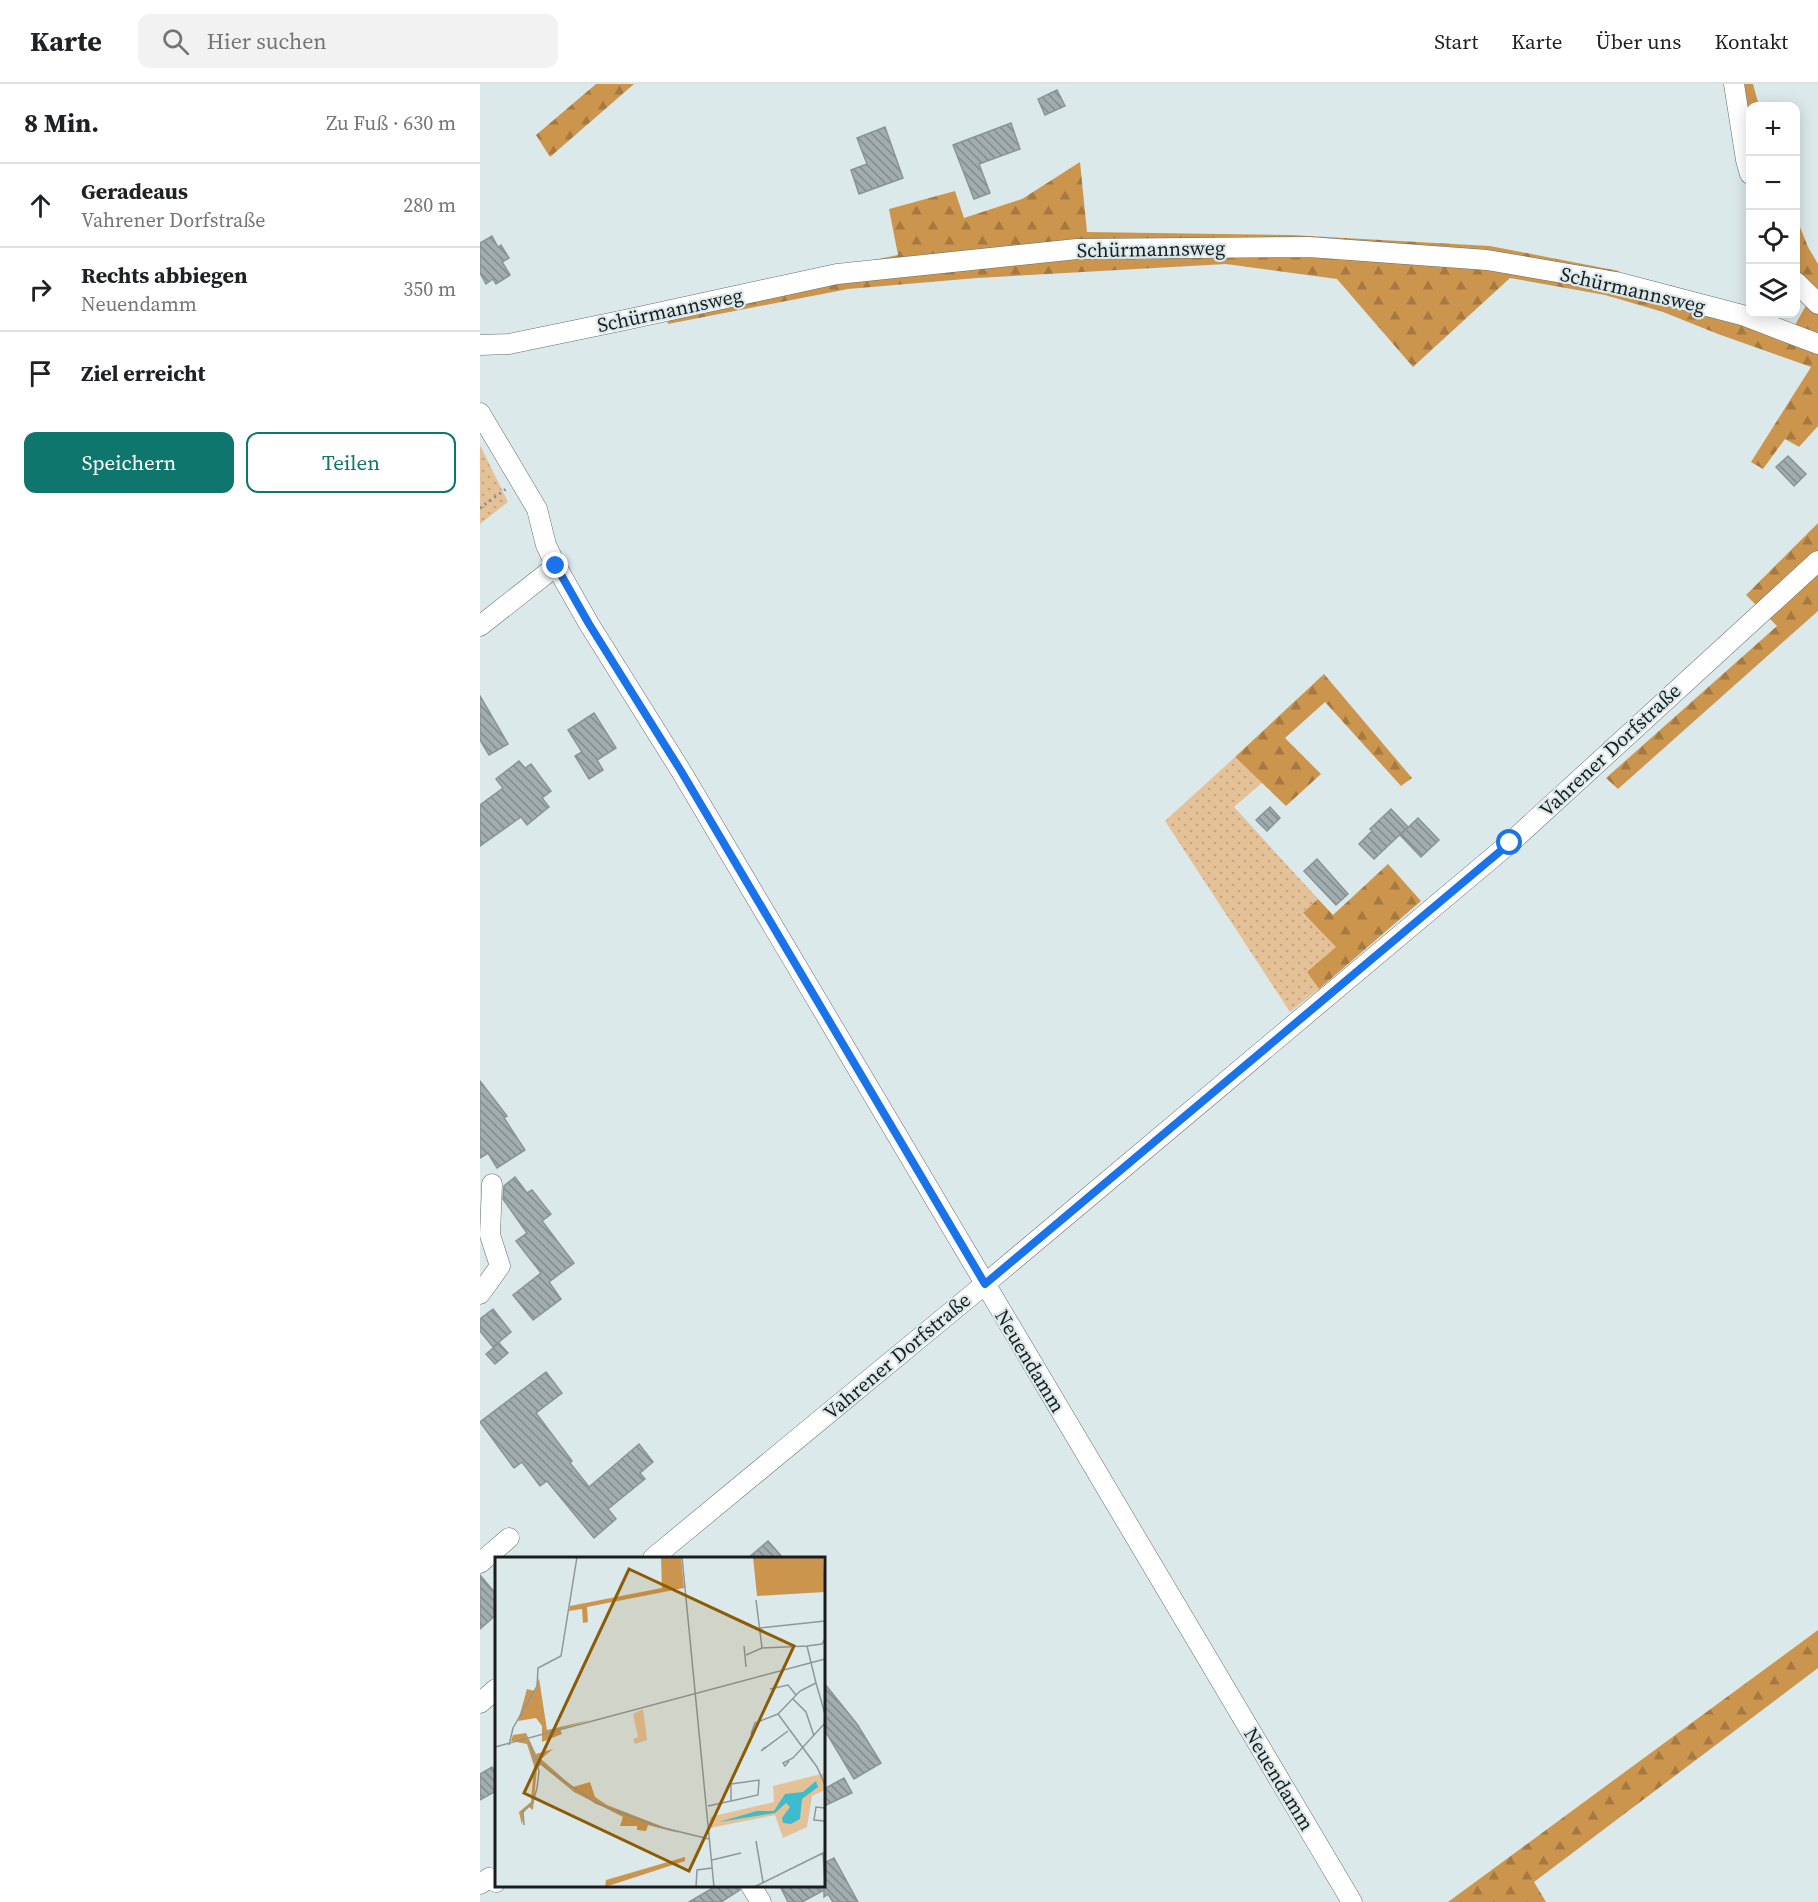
<!DOCTYPE html>
<html lang="de">
<meta charset="utf-8">
<style>
:root{--surface:#fff;--page:#f2f2f2;--text:#202124;--muted:#757577;--line:#e0e0e0;--accent:#0f766e}
body{margin:0;font-family:"Source Serif 4",serif;background:var(--page);color:var(--text)}
.controls{position:absolute;right:18px;top:18px;display:grid;overflow:hidden;border-radius:12px;box-shadow:0 3px 15px #0003}
.controls button{width:54px;height:54px;display:grid;place-items:center;padding:0;border:0;border-bottom:2px solid var(--line);background:var(--surface);color:var(--text);font:30px sans-serif}
.stop{position:absolute;width:18px;height:18px;margin:-14px;border:4px solid #1a73e8;border-radius:50%;background:#fff}
.stop.end{background:#1a73e8;border-color:#fff;box-shadow:0 2px 6px #0008}
.list{margin:0;padding:0;list-style:none}
h2{display:flex;justify-content:space-between;align-items:center;height:78px;margin:0;padding:0 24px;font-size:26px}
h2 small{font-size:20px;font-weight:400;color:var(--muted)}
.list li{display:grid;grid-template-columns:39px 1fr auto;gap:18px;align-items:center;box-sizing:border-box;height:84px;padding:0 24px;border-top:2px solid var(--line)}
.list b{display:block;font-size:22px;white-space:nowrap}
.list p{margin:0;font-size:20px;white-space:nowrap;color:var(--muted)}
.list em{font-size:20px;font-style:normal;color:var(--muted)}
.actions{display:flex;gap:12px;padding:18px 24px}
.actions a{flex:1;padding:14px 0;border:2px solid var(--accent);border-radius:12px;text-align:center;font-size:21px;color:var(--accent)}
.actions .main{background:var(--accent);color:#fff}
.icon{flex:none;width:33px;height:33px;fill:none;stroke:currentColor;stroke-width:2;stroke-linecap:round;stroke-linejoin:round}
.map{position:relative;flex:none;width:1338px;height:1818px;overflow:hidden}
header{display:flex;align-items:center;gap:36px;box-sizing:border-box;height:84px;padding:0 30px;background:var(--surface);border-bottom:2px solid var(--line)}
header strong{font-size:28px}
nav{display:flex;gap:33px;margin-inline-start:auto;font-size:21px}
.search{width:420px;height:54px;background:var(--page);display:flex;align-items:center;gap:15px;box-sizing:border-box;padding:0 21px;border-radius:12px;color:var(--muted);font-size:22px}
main{display:flex}
aside{flex:1;background:var(--surface)}
.map>svg:first-child{display:block}
.grass{fill:url(#grass-dots)}
.forest{fill:url(#forest-firs)}
.building{fill:url(#building-back-hatch);stroke:#899496;stroke-width:1.5}
.lines{fill:none;stroke-linecap:round;stroke-linejoin:round}
.minor-casing{stroke:#646f71;stroke-width:21}
.path{stroke:#788082;stroke-width:3;stroke-dasharray:1.5 4.5;stroke-linecap:butt}
.minor{stroke:#fff;stroke-width:20}
.route{stroke:#1a73e8;stroke-width:8}
.labels{text-anchor:middle;dominant-baseline:central;stroke-width:4.5;stroke-linejoin:round;paint-order:stroke}
.street-label{font-size:20px;fill:#191d1e;stroke:#dce9eb}
.inset-road{fill:none;stroke:#8e9799;stroke-width:1.5}
.view{fill:#8c5b05;fill-opacity:0.15;stroke:#8c5b05;stroke-width:3}
.inset-edge{fill:none;stroke:#191d1e;stroke-width:3}
</style>
<header>
<strong>Karte</strong>
<div class="search"><svg class="icon" aria-label="search" viewBox="0 0 24 24"><circle cx="10" cy="10" r="6"/><path d="M15 15l6 6"/></svg>Hier suchen</div>
<nav><a>Start</a><a>Karte</a><a>Über uns</a><a>Kontakt</a></nav>
</header>
<main>
<aside>
<h2>8 Min.<small>Zu Fuß · 630 m</small></h2>
<ul class="list">
<li><svg class="icon" aria-label="ahead" viewBox="0 0 24 24"><path d="M12 20V5M6 11l6-6 6 6"/></svg><div><b>Geradeaus</b><p>Vahrener Dorfstraße</p></div><em>280 m</em></li>
<li><svg class="icon" aria-label="right" viewBox="0 0 24 24"><path d="M7 20v-9h11M14 6l5 5-5 5"/></svg><div><b>Rechts abbiegen</b><p>Neuendamm</p></div><em>350 m</em></li>
<li><svg class="icon" aria-label="arrive" viewBox="0 0 24 24"><path d="M6 21V4h12l-3 4 3 4H6"/></svg><div><b>Ziel erreicht</b></div></li>
</ul>
<div class="actions"><a class="main">Speichern</a><a>Teilen</a></div>
</aside>
<div class="map">
<svg width="1338" height="1818" viewBox="0 0 1338 1818">
<defs>
<pattern id="grass-dots" width="8" height="8" patternUnits="userSpaceOnUse" patternTransform="scale(1.5)"><rect width="8" height="8" fill="#e5c197"/><path d="M2 2h.1M6 6h.1" fill="none" stroke="#c4a582" stroke-width="1.8" stroke-linecap="round"/></pattern>
<pattern id="forest-firs" width="22" height="20" patternUnits="userSpaceOnUse" patternTransform="scale(1.5)"><rect width="22" height="20" fill="#cc954e"/><path d="M5 1l3.5 6h-7zM16 11l3.5 6h-7z" fill="#a57940"/></pattern>
<pattern id="building-back-hatch" width="6" height="6" patternUnits="userSpaceOnUse" patternTransform="scale(1.5)"><rect width="6" height="6" fill="#a1adaf"/><path d="M-1 5l2 2M0 0l6 6M5-1l2 2" fill="none" stroke="#828c8e"/></pattern>
</defs>
<rect width="100%" height="100%" fill="#dce9eb"/>
<g class="grass">
<polygon points="0,361 28,418 0,440"/>
<polygon points="755,673 782,699 754,723 838,815 823,830 857,863 828,888 839,905 810,928 685,737"/>
</g>
<g class="forest">
<polygon points="116,0 154,0 70,73 56,51"/>
<polygon points="1259,0 1273,0 1279,22 1270,22 1270,80"/>
<polygon points="600,78 607,148 811,151 1010,162 1139,187 1132,200 1185,216 1190,201 1315,241 1333,209 1316,189 1316,133 1328,163 1338,180 1338,342 1319,363 1305,355 1283,385 1271,378 1331,283 1238,250 1183,228 1125,211 1030,194 933,283 857,195 746,180 497,194 368,205 188,240 185,218 418,171 409,125 475,107 484,134 542,115"/>
<polygon points="1338,439 1338,527 1138,705 1126,694 1297,542 1266,511"/>
<polygon points="844,590 932,694 921,702 845,618 805,654 841,690 806,722 755,673"/>
<polygon points="908,780 941,817 839,905 827,888 856,863 823,829 838,815 853,831"/>
<polygon points="1338,1546 1338,1584 1054,1798 1066,1818 968,1818"/>
</g>
<g class="building">
<polygon points="577,6 585,22 565,31 558,15"/>
<polygon points="531,39 540,65 499,80 510,109 494,115 473,61"/>
<polygon points="405,43 423,94 379,110 371,86 387,80 377,54"/>
<polygon points="12,152 18,163 21,161 29,174 22,178 30,191 16,200 13,195 6,200 0,189 0,159"/>
<polygon points="1308,372 1326,390 1314,402 1296,383"/>
<polygon points="0,612 28,660 9,671 0,656"/>
<polygon points="114,629 136,664 117,676 123,686 109,695 95,672 102,668 88,646"/>
<polygon points="39,677 45,684 51,680 71,707 62,714 69,723 47,741 41,733 0,762 0,721 23,704 16,695"/>
<polygon points="790,723 800,734 787,747 776,736"/>
<polygon points="911,725 928,743 894,775 879,760 892,747 890,745"/>
<polygon points="938,734 959,756 941,773 920,751"/>
<polygon points="837,775 868,810 856,821 824,787"/>
<polygon points="0,997 27,1032 24,1034 45,1066 17,1084 8,1069 0,1074"/>
<polygon points="35,1093 47,1109 52,1106 71,1130 62,1137 94,1179 69,1198 81,1215 53,1236 33,1211 61,1189 36,1157 47,1149 23,1115 24,1102"/>
<polygon points="13,1225 31,1248 13,1263 0,1247 0,1235"/>
<polygon points="19,1259 28,1269 15,1280 6,1270"/>
<polygon points="66,1288 82,1309 56,1329 92,1377 90,1379 109,1403 159,1360 173,1378 160,1389 165,1395 128,1425 136,1435 114,1454 67,1397 60,1402 42,1378 34,1384 0,1338"/>
<polygon points="288,1457 303,1474 268,1474"/>
<polygon points="0,1491 16,1510 16,1531 0,1545"/>
<polygon points="344,1599 377,1640 401,1679 374,1695 344,1645"/>
<polygon points="12,1683 16,1691 16,1707 0,1716 0,1690"/>
<polygon points="364,1694 372,1709 344,1722 344,1705"/>
<polygon points="354,1774 378,1818 353,1818 348,1810 344,1813 344,1806 322,1818 308,1818 300,1802 344,1802 344,1779"/>
<polygon points="236,1802 259,1802 260,1806 241,1818 209,1818"/>
</g>
<g class="lines">
<g class="minor-casing">
<g id="minor">
<polyline points="1254,0 1266,76 1270,90"/>
<polyline points="1316,198 1338,220"/>
<polyline points="0,261 29,260 145,236 357,190 597,165 829,163 1007,176 1136,198 1262,231 1338,260"/>
<polyline points="0,329 57,425 66,461 76,482 109,540 201,687 872,1818"/>
<polyline points="0,542 76,482"/>
<polyline points="0,1210 20,1182 10,1151 12,1100"/>
<polyline points="173,1474 505,1200 1030,759 1338,477"/>
<polyline points="0,1479 29,1454"/>
<polyline points="0,1619 16,1605"/>
<polyline points="0,1800 9,1794 16,1798"/>
<polyline points="271,1802 281,1818"/>
</g>
</g>
<polyline class="path" points="0,424 26,405"/>
<use href="#minor" class="minor"/>
</g>
<g class="lines">
<polyline class="route" points="76,482 109,540 201,687 505,1200 1030,759"/>
</g>
<g class="labels">
<g class="street-label">
<text transform="translate(671 165) rotate(-1)">Schürmannsweg</text>
<text transform="translate(1153 206) rotate(13)">Schürmannsweg</text>
<text transform="translate(190 226) rotate(-12)">Schürmannsweg</text>
<text transform="translate(1130 666) rotate(-43)">Vahrener Dorfstraße</text>
<text transform="translate(417 1272) rotate(-40)">Vahrener Dorfstraße</text>
<text transform="translate(550 1277) rotate(59)">Neuendamm</text>
<text transform="translate(799 1695) rotate(59)">Neuendamm</text>
</g>
</g>
<g transform="translate(15 1473)">
<rect width="330" height="330" fill="#dce9eb"/>
<path d="M148 152 152 183 140 187 138 182 143 180 138 157ZM330 216V233L317 239 312 270 288 281 280 258 215 271V260L279 245 278 229Z" fill="#e5c197"/>
<path d="M166 0H186L189 31 92 50 93 65 88 66 87 52 74 54 75 49 167 31ZM258 0H328L330 35 262 39ZM44 121 52 173 95 163 65 172 67 177 47 185V169L41 161 23 164 32 132 40 134ZM31 176 41 197 58 192 46 202 78 230 95 225 100 240 112 248 184 276 153 268 151 274 142 273V269H125L128 260 79 235 46 208 42 211 38 253 34 250 29 255 27 268 24 255 36 245 39 209 32 187 16 184 18 178ZM190 300V304L110 330 111 323Z" fill="#cc954e"/>
<path d="M321 224 323 230 307 242 305 262 296 267 288 266 287 261 295 250 291 246 280 256 224 265 262 254H279L290 237 308 235Z" fill="#3cbccc"/>
<path class="inset-road" d="M187 0 219 330M261 43 267 91M264 71 330 64M249 89 251 110M312 89 327 87 330 82M251 98 267 91 312 89 321 126 305 134 283 157 322 210 330 228M321 126 330 157M275 132 293 128 301 138M298 142 311 155 319 179M256 177 260 166 283 157M34 184 39 199 52 212 101 246 161 269 214 282M14 188 18 171 42 129 43 111 66 99 82 0M0 190 330 102M270 190 266 194 293 174M294 204 290 209 288 206 298 201 330 166M213 249 236 244 263 238 264 223 236 227V244M330 251 321 250 319 263 330 264M29 268 28 255 38 245 42 231 44 214 39 199M261 284 268 325M328 296 330 325M217 303 246 296M201 330 202 313 217 311M259 330 330 295"/>
<path class="view" d="M134 12 299 89 194 314 29 236Z"/>
<rect width="330" height="330" class="inset-edge"/>
</g>
</svg>
<div class="controls">
<button>+</button>
<button>−</button>
<button><svg class="icon" aria-label="locate" viewBox="0 0 24 24"><circle cx="12" cy="12" r="6"/><path d="M12 2v4M12 18v4M2 12h4M18 12h4"/></svg></button>
<button><svg class="icon" aria-label="layers" viewBox="0 0 24 24"><path d="M12 4l9 5-9 5-9-5zM3 14l9 5 9-5"/></svg></button>
</div>
<div class="stop" style="left:1030px;top:759px"></div>
<div class="stop end" style="left:76px;top:482px"></div>
</div>
</main>
